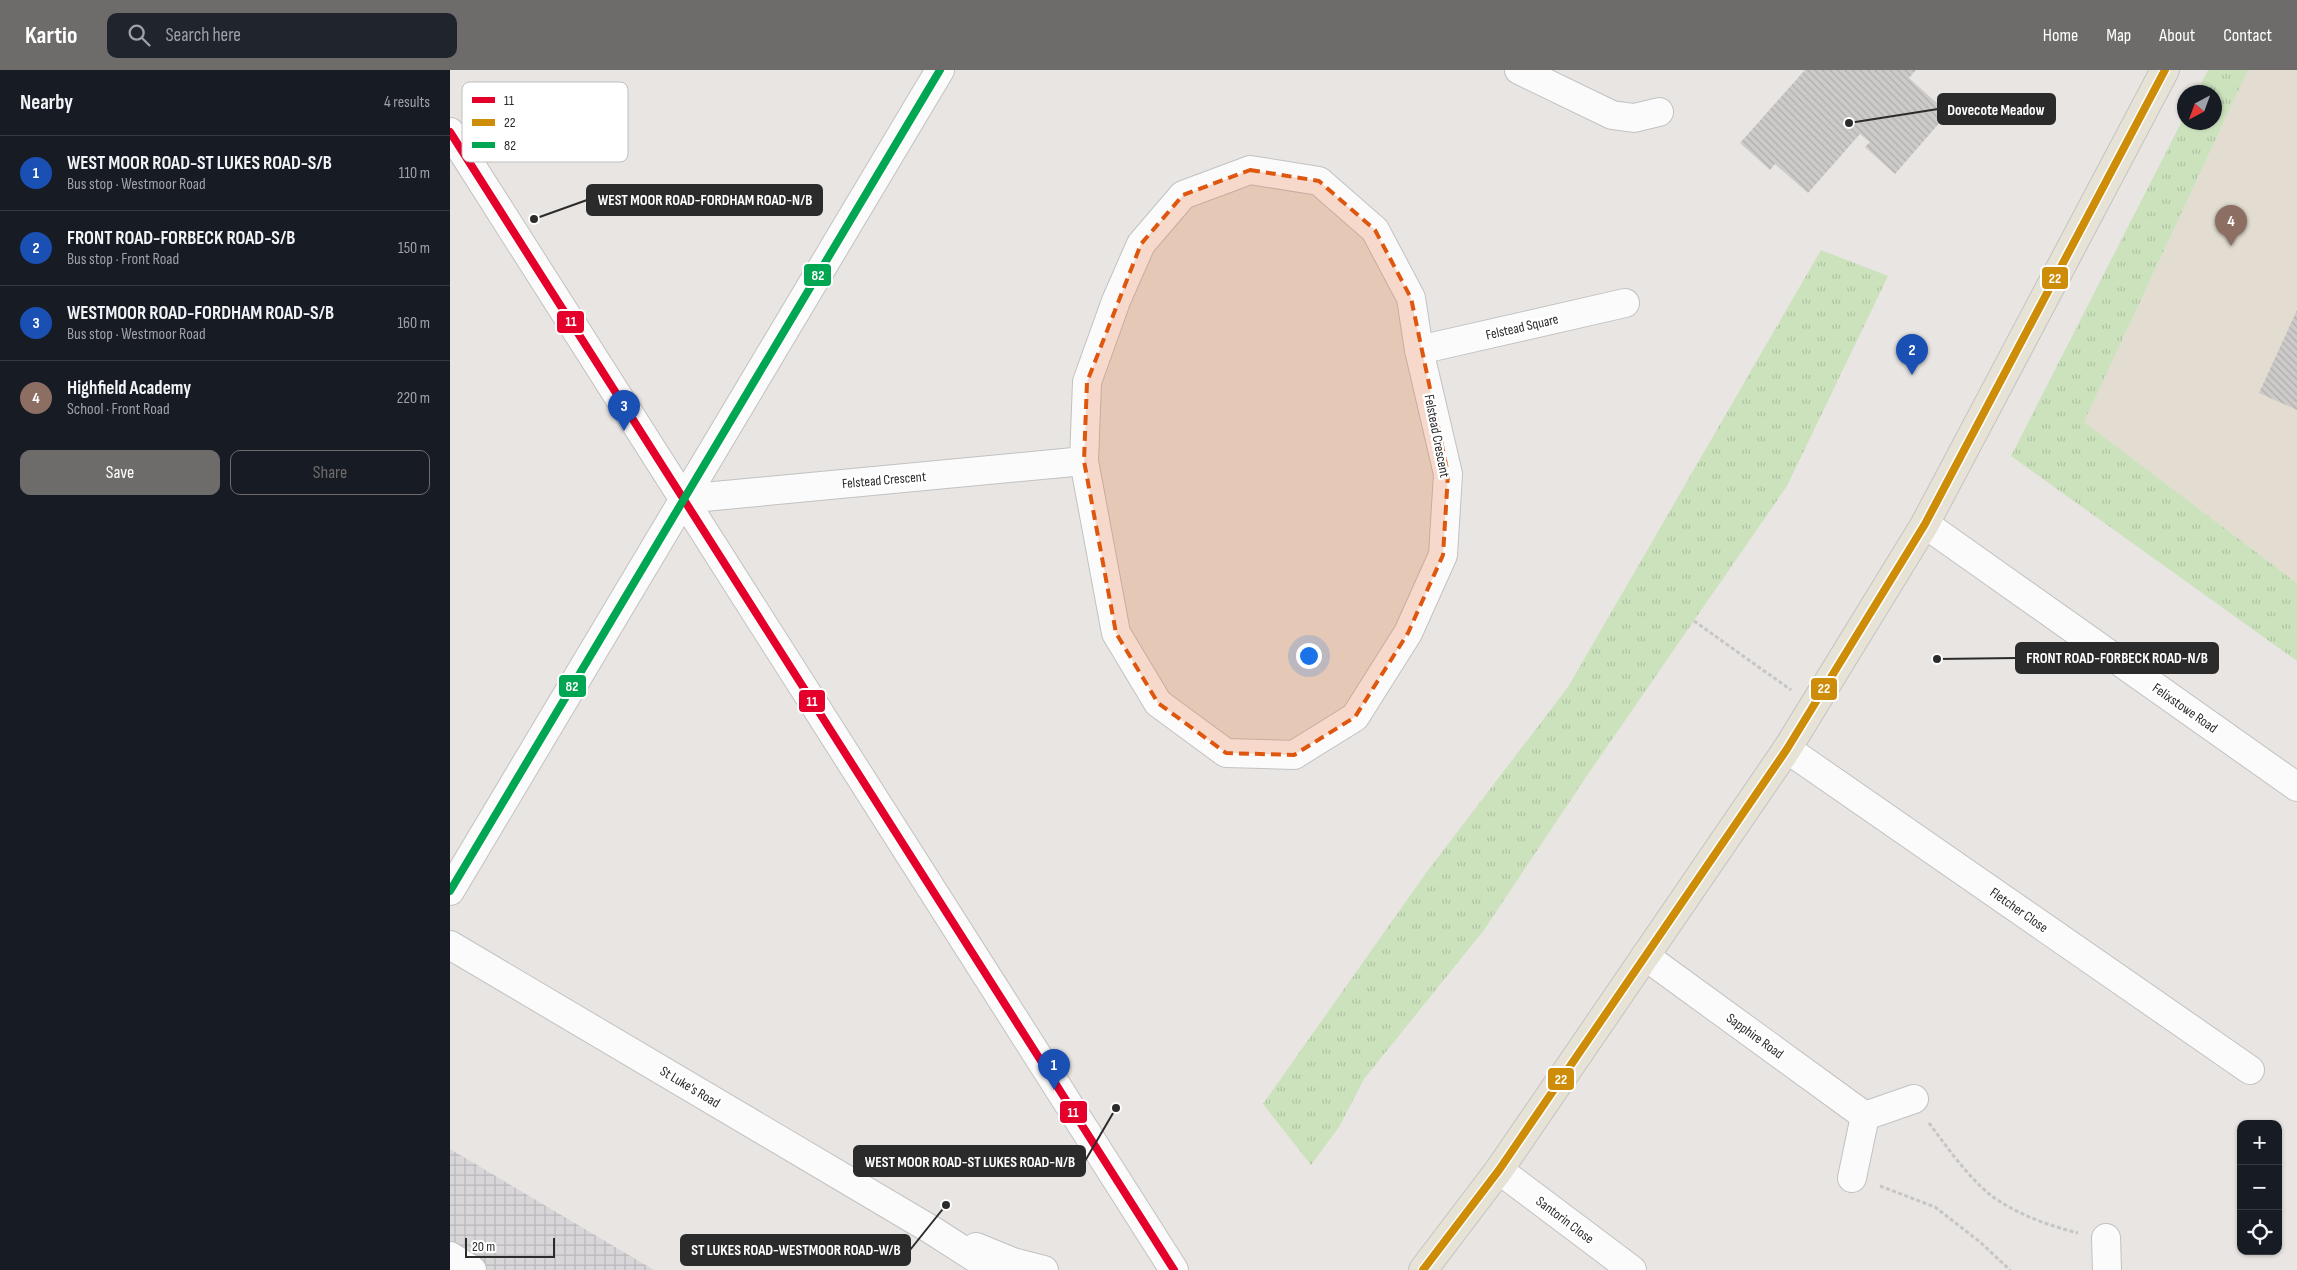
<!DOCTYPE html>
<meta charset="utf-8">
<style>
:root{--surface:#171b24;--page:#20242c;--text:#f1f3f6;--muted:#9ea1a6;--line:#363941;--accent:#6d6c6b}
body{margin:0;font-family:"Sofia Sans Condensed",sans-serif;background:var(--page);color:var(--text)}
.controls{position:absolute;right:15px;bottom:15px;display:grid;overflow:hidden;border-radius:10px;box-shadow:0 1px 4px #0004}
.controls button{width:45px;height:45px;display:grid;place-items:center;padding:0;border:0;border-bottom:1px solid var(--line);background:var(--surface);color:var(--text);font:25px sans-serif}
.compass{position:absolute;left:1727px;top:15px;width:45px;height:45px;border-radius:50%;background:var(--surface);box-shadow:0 1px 4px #0004;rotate:221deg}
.scale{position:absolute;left:15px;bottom:12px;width:90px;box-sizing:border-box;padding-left:5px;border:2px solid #2b2b2b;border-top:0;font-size:14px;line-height:18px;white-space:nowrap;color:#2b2b2b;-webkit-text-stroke:4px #fff;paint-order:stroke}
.you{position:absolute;left:858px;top:585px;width:18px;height:18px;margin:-12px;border:4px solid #fff;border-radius:50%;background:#1a73e8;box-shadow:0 0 0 8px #1a73e833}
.badge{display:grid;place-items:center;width:32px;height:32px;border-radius:50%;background:var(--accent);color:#fff;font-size:16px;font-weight:700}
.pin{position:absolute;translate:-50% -41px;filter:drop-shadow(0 1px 2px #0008)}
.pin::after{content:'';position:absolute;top:26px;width:18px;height:15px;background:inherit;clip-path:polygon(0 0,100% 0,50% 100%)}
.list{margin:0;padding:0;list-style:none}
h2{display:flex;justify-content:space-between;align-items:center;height:65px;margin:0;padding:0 20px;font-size:21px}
h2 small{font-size:16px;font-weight:400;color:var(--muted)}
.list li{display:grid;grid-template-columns:32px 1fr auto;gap:15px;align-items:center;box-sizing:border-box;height:75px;padding:0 20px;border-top:1px solid var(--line)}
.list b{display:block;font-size:19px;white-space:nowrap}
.list p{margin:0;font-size:16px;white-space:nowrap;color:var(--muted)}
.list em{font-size:16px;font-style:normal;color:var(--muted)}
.actions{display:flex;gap:10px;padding:15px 20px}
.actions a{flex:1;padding:11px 0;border:1px solid var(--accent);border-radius:10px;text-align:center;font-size:18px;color:var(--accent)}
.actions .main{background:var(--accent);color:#fff}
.icon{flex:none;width:28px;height:28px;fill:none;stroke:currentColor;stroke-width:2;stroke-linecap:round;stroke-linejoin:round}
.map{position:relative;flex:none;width:1847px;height:1200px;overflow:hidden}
header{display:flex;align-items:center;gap:30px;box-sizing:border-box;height:70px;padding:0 25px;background:var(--accent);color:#fff}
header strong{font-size:24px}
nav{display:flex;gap:28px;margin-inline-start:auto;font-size:18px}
.search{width:350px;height:45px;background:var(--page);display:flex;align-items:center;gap:12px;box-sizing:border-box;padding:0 18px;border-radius:10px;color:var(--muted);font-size:19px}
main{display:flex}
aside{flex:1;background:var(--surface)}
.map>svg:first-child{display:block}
.industrial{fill:url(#industrial-grid)}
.education{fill:#e3ddd1}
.grass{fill:url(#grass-tufts)}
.building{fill:url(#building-back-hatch)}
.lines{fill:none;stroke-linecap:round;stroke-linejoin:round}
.minor-casing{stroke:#c2c2c2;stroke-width:30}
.major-casing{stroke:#c5c3c2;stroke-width:30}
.path{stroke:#c6c6c6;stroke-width:3;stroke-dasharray:4 2.5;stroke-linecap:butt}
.minor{stroke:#fcfbfb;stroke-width:28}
.major{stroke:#e6e2d5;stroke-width:28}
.bus-1-casing{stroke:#fff;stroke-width:11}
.bus-2-casing{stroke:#fff;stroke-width:11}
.bus-3-casing{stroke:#fff;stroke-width:11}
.bus-1{stroke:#e4002b;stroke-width:8}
.bus-2{stroke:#ce8d09;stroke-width:8}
.bus-3{stroke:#00a651;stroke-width:8}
.marked{fill:#df570e;fill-opacity:0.2;stroke:#df570e;stroke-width:4;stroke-dasharray:10 6;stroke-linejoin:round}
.labels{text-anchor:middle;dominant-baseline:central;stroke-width:5;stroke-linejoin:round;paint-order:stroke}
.street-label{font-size:14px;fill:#2b2b2b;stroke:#fff}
.key{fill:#fff;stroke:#bfbfbf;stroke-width:1}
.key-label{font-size:14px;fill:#2b2b2b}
.leader{fill:none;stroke:#2b2b2b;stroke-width:2}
.callout-dot{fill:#2b2b2b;stroke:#fff;stroke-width:2}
.callout{fill:#2b2b2b;stroke:#2b2b2b;stroke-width:2}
.callout-label{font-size:15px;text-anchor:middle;font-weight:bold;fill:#fff}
.line-badge{stroke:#fff;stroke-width:2}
.badge-label{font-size:14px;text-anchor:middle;font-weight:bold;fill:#fff}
</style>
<header>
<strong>Kartio</strong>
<div class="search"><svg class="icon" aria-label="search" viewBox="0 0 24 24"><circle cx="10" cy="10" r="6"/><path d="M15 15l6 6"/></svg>Search here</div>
<nav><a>Home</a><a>Map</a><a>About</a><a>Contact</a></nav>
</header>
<main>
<aside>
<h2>Nearby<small>4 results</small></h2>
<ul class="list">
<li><span class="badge" style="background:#1a4fb4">1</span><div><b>WEST MOOR ROAD-ST LUKES ROAD-S/B</b><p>Bus stop · Westmoor Road</p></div><em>110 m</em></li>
<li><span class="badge" style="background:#1a4fb4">2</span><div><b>FRONT ROAD-FORBECK ROAD-S/B</b><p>Bus stop · Front Road</p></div><em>150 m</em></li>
<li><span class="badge" style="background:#1a4fb4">3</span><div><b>WESTMOOR ROAD-FORDHAM ROAD-S/B</b><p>Bus stop · Westmoor Road</p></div><em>160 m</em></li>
<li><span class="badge" style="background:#8d6e63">4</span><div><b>Highfield Academy</b><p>School · Front Road</p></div><em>220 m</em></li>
</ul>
<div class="actions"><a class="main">Save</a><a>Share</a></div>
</aside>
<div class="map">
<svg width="1847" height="1200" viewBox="0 0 1847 1200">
<defs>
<pattern id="industrial-grid" width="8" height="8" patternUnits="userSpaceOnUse" patternTransform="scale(1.25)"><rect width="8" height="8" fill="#d9d6d9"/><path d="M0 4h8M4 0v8" fill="none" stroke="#bab8ba"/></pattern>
<pattern id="grass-tufts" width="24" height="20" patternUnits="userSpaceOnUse" patternTransform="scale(1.25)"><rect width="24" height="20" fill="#cce2bd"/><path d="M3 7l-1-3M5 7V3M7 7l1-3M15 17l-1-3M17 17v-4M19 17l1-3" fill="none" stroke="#afc2a3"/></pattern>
<pattern id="building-back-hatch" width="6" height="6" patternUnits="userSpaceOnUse" patternTransform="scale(1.25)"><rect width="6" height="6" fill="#cdcbc9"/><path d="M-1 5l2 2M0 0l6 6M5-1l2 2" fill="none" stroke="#b0aead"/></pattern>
</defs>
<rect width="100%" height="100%" fill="#e8e5e2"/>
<polygon class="industrial" points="0,1079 204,1200 0,1200"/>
<polygon class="education" points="1798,0 1847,0 1847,513 1634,352"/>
<g class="grass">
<polygon points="1758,0 1798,0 1634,352 1847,513 1847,591 1561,386 1734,47 1734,52 1764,52 1764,22 1747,22"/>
<polygon points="1371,180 1438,206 1337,416 1138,704 1034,860 914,1009 889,1057 861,1095 813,1034 976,803 1118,617"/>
</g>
<g class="building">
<polygon points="1355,0 1466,0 1459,8 1498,43 1445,104 1415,77 1420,72 1410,64 1358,123 1325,94 1320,100 1290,73"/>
<polygon points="1847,240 1847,340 1809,323"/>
</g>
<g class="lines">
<g class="minor-casing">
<g id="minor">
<polyline points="1069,0 1162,45 1184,48 1209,42"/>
<polyline points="0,62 724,1200"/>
<polygon points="800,100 869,111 925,160 961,228 969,280 998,404 993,485 958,563 905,647 844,685 776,683 708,633 666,563 634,391 637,312 666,231 691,174 733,125"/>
<polyline points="969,280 1175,233"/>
<polyline points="233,429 634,391"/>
<polyline points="1475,454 1847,717"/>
<polyline points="1337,679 1800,1000"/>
<polyline points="0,821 490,0"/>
<polyline points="0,875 480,1159 544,1200"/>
<polyline points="1195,886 1415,1046"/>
<polyline points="1049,1100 1182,1200"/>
<polyline points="1402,1108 1415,1046 1464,1029"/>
<polyline points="1656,1168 1657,1200"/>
<polyline points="526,1177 563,1192 594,1200"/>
<polyline points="0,1186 22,1200"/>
</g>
</g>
<g class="major-casing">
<polyline id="major" points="973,1200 1049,1100 1337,679 1475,454 1715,0"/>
</g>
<g class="path">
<polyline points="1244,551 1341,620"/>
<path d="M1479 1053C1497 1077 1515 1103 1538 1123 1563 1143 1597 1155 1628 1163"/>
<polyline points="1430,1116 1485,1137 1530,1172 1560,1200"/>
</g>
<use href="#minor" class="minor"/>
<use href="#major" class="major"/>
<g class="bus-1-casing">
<polyline id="bus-1" points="0,62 724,1200"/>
</g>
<g class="bus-2-casing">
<polyline id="bus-2" points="973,1200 1049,1100 1337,679 1475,454 1715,0"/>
</g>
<g class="bus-3-casing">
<polyline id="bus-3" points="0,821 490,0"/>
</g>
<use href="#bus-1" class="bus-1"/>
<use href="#bus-2" class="bus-2"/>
<use href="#bus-3" class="bus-3"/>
</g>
<path class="marked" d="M800 100 869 111 925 160 961 228 998 404 993 485 958 563 905 647 844 685 776 683 708 633 666 563 634 391 637 312 691 174 733 125Z"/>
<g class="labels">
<g class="street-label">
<text transform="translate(1072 257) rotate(-13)">Felstead Square</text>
<text transform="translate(987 366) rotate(79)">Felstead Crescent</text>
<text transform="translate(434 410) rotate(-5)">Felstead Crescent</text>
<text transform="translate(1735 638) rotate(35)">Felixstowe Road</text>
<text transform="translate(1569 840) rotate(35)">Fletcher Close</text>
<text transform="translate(1305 966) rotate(36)">Sapphire Road</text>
<text transform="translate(240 1017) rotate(31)">St Luke's Road</text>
<text transform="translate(1115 1150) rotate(37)">Santorin Close</text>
</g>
</g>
<rect x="12" y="12" width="166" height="80" rx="8" class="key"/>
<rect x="22" y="27" width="23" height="6" fill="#e4002b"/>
<rect x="22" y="49" width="23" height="7" fill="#ce8d09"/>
<rect x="22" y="72" width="23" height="6" fill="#00a651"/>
<g class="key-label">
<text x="54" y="35">11</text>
<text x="54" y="57">22</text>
<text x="54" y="80">82</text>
</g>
<path class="leader" d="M1399 53L1488 39M84 149L137 130M1487 589L1566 588M666 1038L635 1091M496 1135L460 1180"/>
<g class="callout-dot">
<circle cx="1399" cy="53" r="5"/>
<circle cx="84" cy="149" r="5"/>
<circle cx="1487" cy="589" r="5"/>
<circle cx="666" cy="1038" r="5"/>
<circle cx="496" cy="1135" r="5"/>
</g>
<g class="callout">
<rect x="1488" y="24" width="117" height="30" rx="5"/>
<rect x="137" y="115" width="235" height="30" rx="5"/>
<rect x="1566" y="573" width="202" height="30" rx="5"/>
<rect x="404" y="1076" width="231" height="30" rx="5"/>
<rect x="231" y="1165" width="229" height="30" rx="5"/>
</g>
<g class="callout-label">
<text x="1546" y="45">Dovecote Meadow</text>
<text x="255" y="135">WEST MOOR ROAD-FORDHAM ROAD-N/B</text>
<text x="1667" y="593">FRONT ROAD-FORBECK ROAD-N/B</text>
<text x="520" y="1097">WEST MOOR ROAD-ST LUKES ROAD-N/B</text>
<text x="346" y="1185">ST LUKES ROAD-WESTMOOR ROAD-W/B</text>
</g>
<g class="line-badge">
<rect x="353" y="193" width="29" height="24" rx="5" fill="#00a651"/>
<rect x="1591" y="196" width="28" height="24" rx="5" fill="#ce8d09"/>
<rect x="106" y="240" width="29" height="24" rx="5" fill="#e4002b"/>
<rect x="108" y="604" width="29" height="24" rx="5" fill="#00a651"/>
<rect x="1360" y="607" width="28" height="24" rx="5" fill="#ce8d09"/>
<rect x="348" y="619" width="28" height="24" rx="5" fill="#e4002b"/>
<rect x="1097" y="997" width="28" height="24" rx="5" fill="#ce8d09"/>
<rect x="609" y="1030" width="29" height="24" rx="5" fill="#e4002b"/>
</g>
<g class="badge-label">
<text x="368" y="210">82</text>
<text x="1605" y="213">22</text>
<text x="121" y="256">11</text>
<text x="122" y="621">82</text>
<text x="1374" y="623">22</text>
<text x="362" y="636">11</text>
<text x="1111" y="1014">22</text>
<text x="623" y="1047">11</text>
</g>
</svg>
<div class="controls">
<button>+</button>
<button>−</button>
<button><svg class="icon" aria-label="locate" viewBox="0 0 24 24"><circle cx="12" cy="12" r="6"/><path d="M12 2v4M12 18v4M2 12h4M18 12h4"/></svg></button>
</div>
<svg class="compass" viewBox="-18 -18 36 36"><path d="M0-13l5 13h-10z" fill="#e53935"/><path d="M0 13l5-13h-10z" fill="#9ea1a6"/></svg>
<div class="scale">20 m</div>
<div class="you"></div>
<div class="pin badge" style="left:604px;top:1020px;background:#1a4fb4">1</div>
<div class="pin badge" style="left:1462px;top:305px;background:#1a4fb4">2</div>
<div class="pin badge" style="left:174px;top:361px;background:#1a4fb4">3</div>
<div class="pin badge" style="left:1781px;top:176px;background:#8d6e63">4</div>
</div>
</main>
